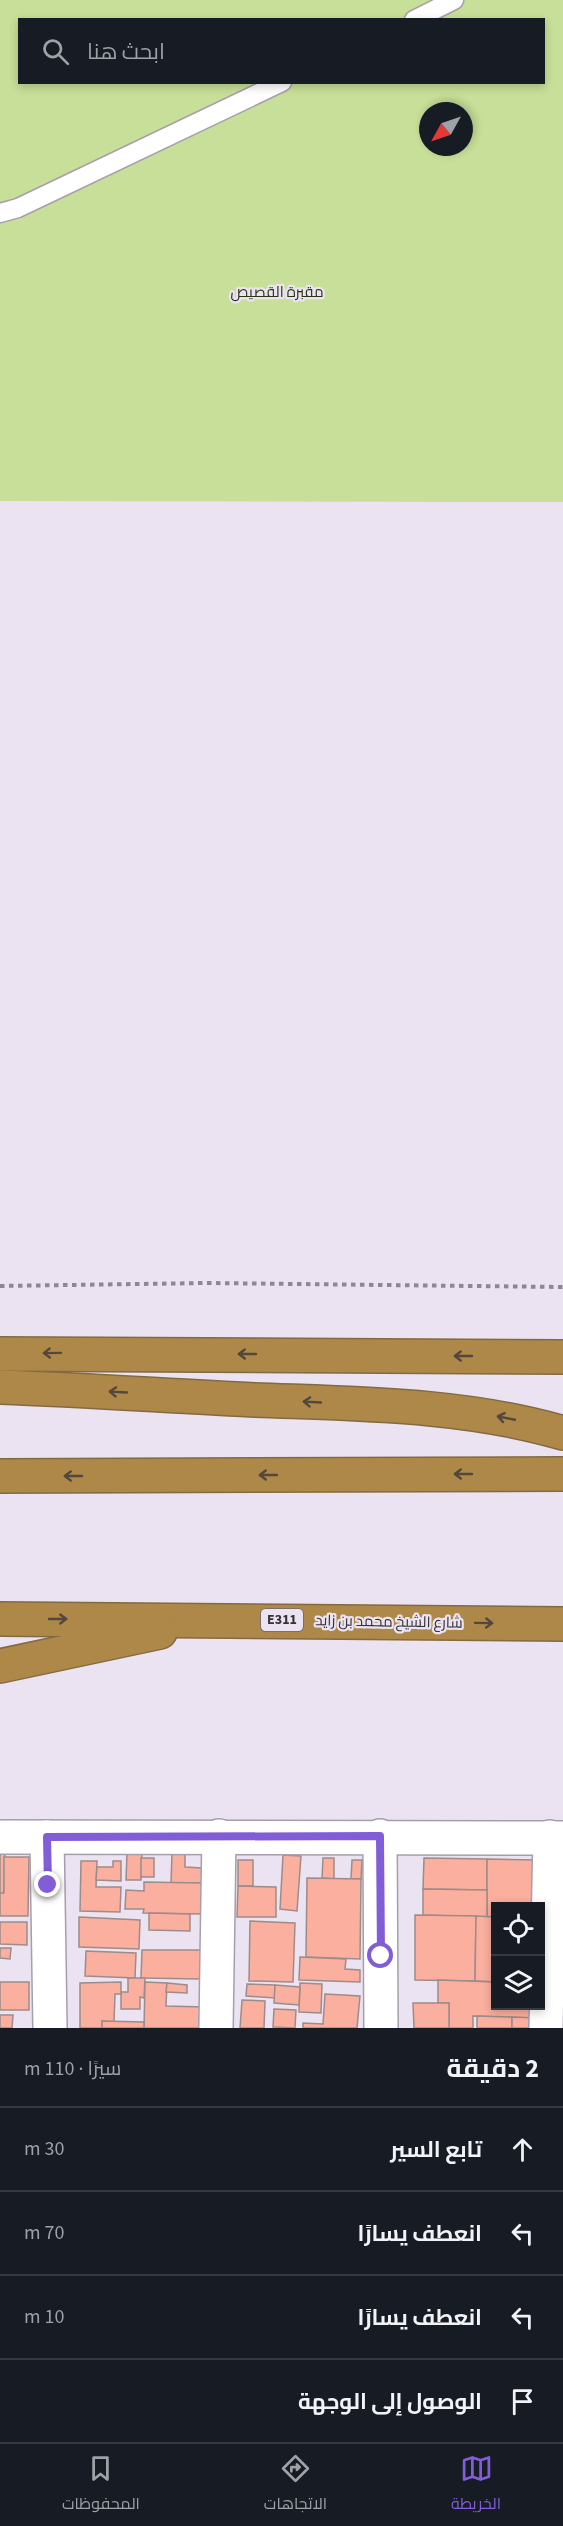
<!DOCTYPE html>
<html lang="ar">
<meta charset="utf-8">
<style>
:root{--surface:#171b24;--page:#242831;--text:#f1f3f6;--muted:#9ea1a6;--line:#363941;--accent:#825dd8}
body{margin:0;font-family:"Source Sans 3",Cairo,sans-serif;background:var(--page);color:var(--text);direction:rtl}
.controls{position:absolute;right:18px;bottom:18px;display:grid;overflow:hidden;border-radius:0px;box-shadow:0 3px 9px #0003}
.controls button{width:54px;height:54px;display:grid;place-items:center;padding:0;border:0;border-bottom:2px solid var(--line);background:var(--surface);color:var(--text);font:30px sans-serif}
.compass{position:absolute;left:419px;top:102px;width:54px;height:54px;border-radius:50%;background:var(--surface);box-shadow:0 3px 9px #0003;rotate:230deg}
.stop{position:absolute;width:18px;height:18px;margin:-14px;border:4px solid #825dd8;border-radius:50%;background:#fff}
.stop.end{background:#825dd8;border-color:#fff;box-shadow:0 2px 6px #0008}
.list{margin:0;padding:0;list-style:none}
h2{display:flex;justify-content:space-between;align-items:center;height:78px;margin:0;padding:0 24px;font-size:26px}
h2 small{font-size:20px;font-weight:400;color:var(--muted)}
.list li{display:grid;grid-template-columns:39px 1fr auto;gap:18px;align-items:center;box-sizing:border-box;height:84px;padding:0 24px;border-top:2px solid var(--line)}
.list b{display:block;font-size:22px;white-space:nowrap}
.list em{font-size:20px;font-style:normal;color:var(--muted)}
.icon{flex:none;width:33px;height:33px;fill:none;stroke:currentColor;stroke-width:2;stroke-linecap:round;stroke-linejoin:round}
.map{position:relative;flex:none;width:563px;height:2028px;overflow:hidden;direction:ltr}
.search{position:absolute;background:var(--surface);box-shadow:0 3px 9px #0003;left:18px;right:18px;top:18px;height:66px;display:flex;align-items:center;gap:15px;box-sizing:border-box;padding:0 21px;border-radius:0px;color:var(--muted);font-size:22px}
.sheet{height:414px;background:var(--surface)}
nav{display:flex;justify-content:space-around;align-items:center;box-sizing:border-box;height:84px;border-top:2px solid var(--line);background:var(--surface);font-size:16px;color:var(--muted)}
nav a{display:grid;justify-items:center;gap:3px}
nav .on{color:var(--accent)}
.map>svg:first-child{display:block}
.green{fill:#c7df98;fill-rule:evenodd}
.building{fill:#faaf9f;stroke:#9d8c89;stroke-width:1.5}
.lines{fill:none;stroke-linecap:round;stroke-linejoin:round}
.service-casing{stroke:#a69eab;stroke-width:21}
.minor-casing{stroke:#a69eab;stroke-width:36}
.motorway-casing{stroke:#836a42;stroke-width:36}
.path{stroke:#8d8791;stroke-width:4;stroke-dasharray:4.5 4.5;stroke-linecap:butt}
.service{stroke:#fff;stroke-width:18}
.minor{stroke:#fff;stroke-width:33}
.motorway{stroke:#ad8848;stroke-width:33}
.oneway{stroke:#53483b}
.route{stroke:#825dd8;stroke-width:8}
.labels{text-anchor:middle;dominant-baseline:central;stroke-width:4.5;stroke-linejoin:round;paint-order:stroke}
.shield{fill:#ebe3f1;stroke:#6c676f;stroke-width:1.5}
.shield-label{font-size:14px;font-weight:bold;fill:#353237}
.park-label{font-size:15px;fill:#293410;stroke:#ebe3f1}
.street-label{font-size:15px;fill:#353237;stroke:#ebe3f1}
</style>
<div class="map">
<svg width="563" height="2028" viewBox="0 0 563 2028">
<rect width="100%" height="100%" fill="#ebe3f1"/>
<path class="green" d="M0 0H563V502L0 501ZM20 20H544V82H20ZM428 111H464V147H428Z"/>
<g class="building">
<polygon points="0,1853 5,1853 4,1893 0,1893"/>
<polygon points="127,1853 142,1853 141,1880 126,1880"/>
<polygon points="172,1854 185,1854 185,1867 202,1868 203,1883 171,1883"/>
<polygon points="283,1855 301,1856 297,1911 280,1909"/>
<polygon points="4,1857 29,1857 28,1916 0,1916 0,1893 4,1893"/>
<rect x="141" y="1858" width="13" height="19"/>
<polygon points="323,1858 334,1858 334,1879 322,1878"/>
<polygon points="424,1858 487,1859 487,1890 423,1889"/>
<polygon points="487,1859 537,1860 536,1906 496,1906 496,1917 487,1917"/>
<rect x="238" y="1860" width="15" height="26"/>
<polygon points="352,1860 362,1860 361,1879 351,1879"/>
<polygon points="81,1861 97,1861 96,1887 121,1887 120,1912 80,1911"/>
<polygon points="113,1861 121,1861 121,1881 96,1880 97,1867 113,1867"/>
<polygon points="307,1878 361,1879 360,1959 306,1957"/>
<polygon points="144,1882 203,1883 202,1914 143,1913 144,1909 125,1909 126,1890 144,1891"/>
<polygon points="238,1886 276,1887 276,1917 237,1917"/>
<polygon points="423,1889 487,1890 487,1917 423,1915"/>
<polygon points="149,1913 190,1914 190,1931 149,1930"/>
<polygon points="415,1915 476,1916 475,1981 415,1980"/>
<polygon points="476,1916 496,1917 496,1982 475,1981"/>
<polygon points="79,1917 140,1920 139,1949 79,1947"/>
<polygon points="250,1921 295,1923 293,1982 249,1981"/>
<polygon points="0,1922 27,1922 27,1945 0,1944"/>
<polygon points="0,1948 11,1948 10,1959 0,1958"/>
<polygon points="142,1950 201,1950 200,1979 141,1978"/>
<polygon points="86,1951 136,1953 135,1978 85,1976"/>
<polygon points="300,1957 346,1959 345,1969 360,1970 360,1982 299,1980"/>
<polygon points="128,1978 145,1978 144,1998 140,1997 140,2009 121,2009 121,1992 128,1992"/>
<polygon points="438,1980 496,1982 496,2006 534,2006 534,2018 473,2016 473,2028 449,2028 449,2003 438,2003"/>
<rect x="0" y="1982" width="29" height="28"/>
<polygon points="121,1982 121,1994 115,1994 114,2022 102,2021 102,2028 80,2028 80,1983"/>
<polygon points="145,1982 167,1983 166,2006 205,2007 204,2028 144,2028"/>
<polygon points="167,1983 187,1985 187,1993 166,1992"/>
<polygon points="300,1983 322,1984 321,2013 299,2012"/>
<polygon points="247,1984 275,1985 275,1998 246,1996"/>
<polygon points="275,1985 300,1987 299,2005 274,2003"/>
<polygon points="325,1994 360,1996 357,2028 303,2028 303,2023 323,2024"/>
<polygon points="242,2000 265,2001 264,2028 240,2028"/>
<polygon points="413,2003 449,2003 449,2028 414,2028"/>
<polygon points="274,2009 296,2010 295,2028 273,2027"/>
<polygon points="0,2015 13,2015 12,2028 0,2028"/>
<polygon points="477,2016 512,2017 512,2028 477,2028"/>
<polygon points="512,2017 539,2018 540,2028 512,2028"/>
<polygon points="102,2021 144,2022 144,2028 102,2028"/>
</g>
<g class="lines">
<g class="service-casing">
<g id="service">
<polyline points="414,20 454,0"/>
<polyline points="0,213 18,208 282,82"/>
</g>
</g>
<g class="minor-casing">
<g id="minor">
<polyline points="380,1836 381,2028"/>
<polyline points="0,1837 563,1838"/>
<polyline points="47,1837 50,2028"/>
<polyline points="216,2028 219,1836"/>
<polyline points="546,2028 550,1837"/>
</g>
</g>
<g class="motorway-casing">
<g id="motorway">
<polyline points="0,1354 563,1357"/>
<path d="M0 1387C85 1390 170 1396 255 1400 358 1404 464 1404 563 1433"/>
<polyline points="0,1476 563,1474"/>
<polyline points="0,1619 563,1624"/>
<polyline points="0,1666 160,1632"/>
</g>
</g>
<polyline class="path" points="0,1286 206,1283 563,1287"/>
<use href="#service" class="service"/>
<use href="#minor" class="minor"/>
<use href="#motorway" class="motorway"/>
</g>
<defs><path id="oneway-shaft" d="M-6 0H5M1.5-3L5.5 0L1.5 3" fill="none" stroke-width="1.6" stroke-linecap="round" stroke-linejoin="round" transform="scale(1.5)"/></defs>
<g class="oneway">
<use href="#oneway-shaft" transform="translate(52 1353) rotate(179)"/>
<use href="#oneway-shaft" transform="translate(247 1354) rotate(-180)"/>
<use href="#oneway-shaft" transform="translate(463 1356) rotate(-180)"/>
<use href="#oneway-shaft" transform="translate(118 1392) rotate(-177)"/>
<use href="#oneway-shaft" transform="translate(312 1402) rotate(-177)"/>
<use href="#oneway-shaft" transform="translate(506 1418) rotate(-169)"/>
<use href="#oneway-shaft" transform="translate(463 1474) rotate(180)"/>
<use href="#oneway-shaft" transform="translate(268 1475) rotate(180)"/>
<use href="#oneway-shaft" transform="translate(73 1476) rotate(180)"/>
<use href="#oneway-shaft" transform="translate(58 1619)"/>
<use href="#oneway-shaft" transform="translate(484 1623) rotate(1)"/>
</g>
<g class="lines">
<polyline class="route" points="48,1885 47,1837 380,1836 381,1956"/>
</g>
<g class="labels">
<rect class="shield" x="261" y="1609" width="42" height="22" rx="4.5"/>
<g class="shield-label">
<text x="282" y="1620">E311</text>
</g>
<g class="park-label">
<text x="277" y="292">مقبرة القصيص</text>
</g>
<g class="street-label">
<text transform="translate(389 1622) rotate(1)">شارع الشيخ محمد بن زايد</text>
</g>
</g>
</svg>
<div class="controls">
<button><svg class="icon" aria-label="locate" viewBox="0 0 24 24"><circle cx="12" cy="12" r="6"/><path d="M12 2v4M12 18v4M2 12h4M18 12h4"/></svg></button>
<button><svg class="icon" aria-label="layers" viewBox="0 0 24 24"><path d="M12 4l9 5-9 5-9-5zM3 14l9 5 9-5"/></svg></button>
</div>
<svg class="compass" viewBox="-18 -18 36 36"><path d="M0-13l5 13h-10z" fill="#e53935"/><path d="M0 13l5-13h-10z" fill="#9ea1a6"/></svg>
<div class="stop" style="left:381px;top:1956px"></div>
<div class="stop end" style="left:48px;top:1885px"></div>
<div class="search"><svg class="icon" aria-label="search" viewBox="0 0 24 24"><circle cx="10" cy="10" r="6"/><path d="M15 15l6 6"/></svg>ابحث هنا</div>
</div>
<section class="sheet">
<h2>2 دقيقة<small>سيرًا · 110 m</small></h2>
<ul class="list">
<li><svg class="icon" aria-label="ahead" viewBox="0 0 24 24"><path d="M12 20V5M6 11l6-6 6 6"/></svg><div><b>تابع السير</b></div><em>30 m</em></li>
<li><svg class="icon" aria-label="left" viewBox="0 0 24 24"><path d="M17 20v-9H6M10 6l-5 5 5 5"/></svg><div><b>انعطف يسارًا</b></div><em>70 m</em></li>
<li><svg class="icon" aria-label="left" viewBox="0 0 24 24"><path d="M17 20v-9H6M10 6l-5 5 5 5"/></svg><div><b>انعطف يسارًا</b></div><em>10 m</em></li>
<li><svg class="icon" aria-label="arrive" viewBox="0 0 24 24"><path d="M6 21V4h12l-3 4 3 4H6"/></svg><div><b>الوصول إلى الوجهة</b></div></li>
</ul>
</section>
<nav>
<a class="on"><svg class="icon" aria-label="map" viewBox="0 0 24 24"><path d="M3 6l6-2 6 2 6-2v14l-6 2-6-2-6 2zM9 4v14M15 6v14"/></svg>الخريطة</a>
<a><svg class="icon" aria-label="directions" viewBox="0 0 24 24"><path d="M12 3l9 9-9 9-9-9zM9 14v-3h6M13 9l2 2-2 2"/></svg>الاتجاهات</a>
<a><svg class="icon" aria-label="saved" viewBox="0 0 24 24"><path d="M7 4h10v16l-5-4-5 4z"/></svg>المحفوظات</a>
</nav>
